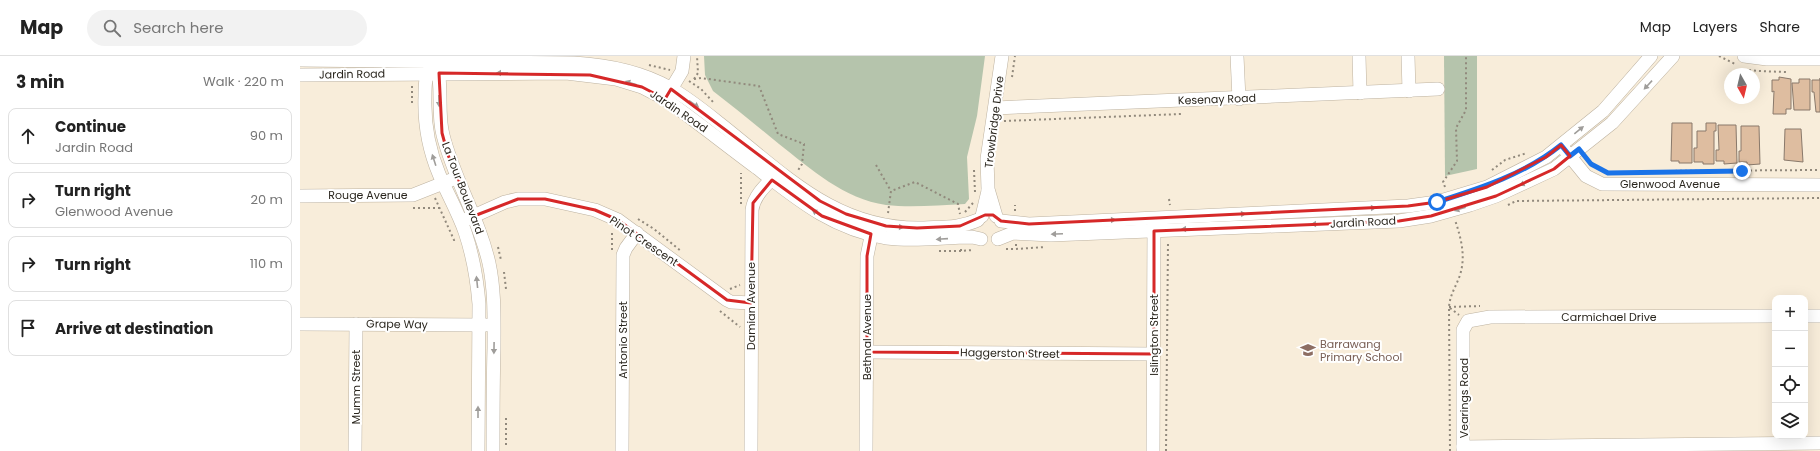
<!DOCTYPE html>
<meta charset="utf-8">
<style>
:root{--surface:#fff;--page:#f2f2f2;--text:#222;--muted:#767676;--line:#e0e0e0}
body{margin:0;font-family:Poppins,sans-serif;background:var(--page);color:var(--text)}
.controls{position:absolute;right:12px;bottom:12px;display:grid;overflow:hidden;border-radius:8px;box-shadow:0 4px 16px #0002}
.controls button{width:36px;height:36px;display:grid;place-items:center;padding:0;border:0;border-bottom:1px solid var(--line);background:var(--surface);color:var(--text);font:20px sans-serif}
.compass{position:absolute;left:1424px;top:12px;width:36px;height:36px;border-radius:50%;background:var(--surface);box-shadow:0 4px 16px #0002;rotate:172deg}
.stop{position:absolute;width:12px;height:12px;margin:-9px;border:3px solid #1a73e8;border-radius:50%;background:#fff}
.stop.end{background:#1a73e8;border-color:#fff;box-shadow:0 1px 4px #0008}
.list{margin:0;padding:0;list-style:none}
h2{display:flex;justify-content:space-between;align-items:center;height:52px;margin:0;padding:0 16px;font-size:17px}
h2 small{font-size:13px;font-weight:400;color:var(--muted)}
.list li{display:grid;grid-template-columns:26px 1fr auto;gap:12px;align-items:center;box-sizing:border-box;height:56px;margin:0 8px 8px;padding:0 8px;border:1px solid var(--line);border-radius:8px}
.list b{display:block;font-size:15px;white-space:nowrap}
.list p{margin:0;font-size:13px;white-space:nowrap;color:var(--muted)}
.list em{font-size:13px;font-style:normal;color:var(--muted)}
.icon{flex:none;width:22px;height:22px;fill:none;stroke:currentColor;stroke-width:2;stroke-linecap:round;stroke-linejoin:round}
.map{position:relative;flex:none;width:1520px;height:395px;overflow:hidden}
header{display:flex;align-items:center;gap:24px;box-sizing:border-box;height:56px;padding:0 20px;background:var(--surface);border-bottom:1px solid var(--line)}
header strong{font-size:19px}
nav{display:flex;gap:22px;margin-inline-start:auto;font-size:14px}
.search{width:280px;height:36px;background:var(--page);display:flex;align-items:center;gap:10px;box-sizing:border-box;padding:0 14px;border-radius:22px;color:var(--muted);font-size:15px}
main{display:flex}
aside{flex:1;background:var(--surface)}
.map>svg:first-child{display:block}
.green{fill:#b5c4ac}
.building{fill:#debda0;stroke:#89796b}
.lines{fill:none;stroke-linecap:round;stroke-linejoin:round}
.minor-casing{stroke:#bdb2a0;stroke-width:14}
.path{stroke:#91897c;stroke-width:2;stroke-dasharray:2 3;stroke-linecap:butt}
.minor{stroke:#fff;stroke-width:13}
.oneway{fill:#9f9d9a}
.route{stroke:#1a73e8;stroke-width:5}
.marked{fill:none;stroke:#d62828;stroke-width:3;stroke-linejoin:round}
.labels{text-anchor:middle;dominant-baseline:central;stroke-width:4;stroke-linejoin:round;paint-order:stroke}
.street-label{font-size:11px;fill:#2a261e;stroke:#fff}
.education-label{font-size:11px;fill:#785e54;stroke:#fff;text-anchor:start}
</style>
<header>
<strong>Map</strong>
<div class="search"><svg class="icon" aria-label="search" viewBox="0 0 24 24"><circle cx="10" cy="10" r="6"/><path d="M15 15l6 6"/></svg>Search here</div>
<nav><a>Map</a><a>Layers</a><a>Share</a></nav>
</header>
<main>
<aside>
<h2>3 min<small>Walk · 220 m</small></h2>
<ul class="list">
<li><svg class="icon" aria-label="ahead" viewBox="0 0 24 24"><path d="M12 20V5M6 11l6-6 6 6"/></svg><div><b>Continue</b><p>Jardin Road</p></div><em>90 m</em></li>
<li><svg class="icon" aria-label="right" viewBox="0 0 24 24"><path d="M7 20v-9h11M14 6l5 5-5 5"/></svg><div><b>Turn right</b><p>Glenwood Avenue</p></div><em>20 m</em></li>
<li><svg class="icon" aria-label="right" viewBox="0 0 24 24"><path d="M7 20v-9h11M14 6l5 5-5 5"/></svg><div><b>Turn right</b></div><em>110 m</em></li>
<li><svg class="icon" aria-label="arrive" viewBox="0 0 24 24"><path d="M6 21V4h12l-3 4 3 4H6"/></svg><div><b>Arrive at destination</b></div></li>
</ul>
</aside>
<div class="map">
<svg width="1520" height="395" viewBox="0 0 1520 395">
<rect width="100%" height="100%" fill="#f8edda"/>
<g class="green">
<path d="M404 0H685L677 60 667 101 669 143 665 148C638 149 612 152 586 149 544 143 511 113 479 88 457 70 435 52 413 35L405 19Z"/>
<polygon points="1144,0 1177,0 1177,113 1145,120"/>
</g>
<g class="building">
<polygon points="1479,21 1491,23 1491,53 1486,53 1486,58 1473,58 1474,35 1472,36 1472,24 1479,24"/>
<polygon points="1520,22 1520,56 1516,56 1514,36 1512,36 1512,24 1520,24"/>
<polygon points="1499,23 1510,23 1510,54 1494,54 1492,27 1499,27"/>
<polygon points="1372,67 1392,67 1392,107 1379,107 1379,105 1371,105"/>
<polygon points="1406,67 1416,67 1416,75 1414,75 1414,108 1403,108 1403,106 1394,106 1394,92 1397,92 1397,75 1406,75"/>
<polygon points="1418,69 1436,69 1437,107 1424,108 1424,105 1416,105 1416,94 1419,94"/>
<polygon points="1441,70 1459,70 1460,108 1447,109 1447,106 1439,106 1439,95 1441,95"/>
<polygon points="1485,73 1501,73 1503,106 1484,104"/>
</g>
<g class="lines">
<g class="minor-casing">
<g id="minor">
<polyline points="937,0 939,43"/>
<polyline points="1059,0 1060,37"/>
<polyline points="1108,0 1109,35"/>
<polyline points="1444,0 1467,3 1520,3"/>
<path d="M0 4 274 7C308 9 340 15 370 32 388 42 404 55 419 67 484 118 536 175 624 172 643 171 660 172 678 164"/>
<path d="M137 10C143 30 137 57 143 79 154 123 179 163 189 207 195 235 194 264 194 292 193 326 193 361 193 395"/>
<path d="M131 11C125 20 125 30 125 40 124 66 129 94 139 118 147 137 158 156 165 176 173 200 177 223 179 248L178 395"/>
<path d="M0 19 266 17 316 23 342 31 365 43C396 65 426 89 457 112 498 144 533 173 587 182 615 186 643 181 672 181L681 183"/>
<polyline points="367,40 382,15 384,0"/>
<polyline points="695,52 1138,33"/>
<polyline points="1264,93 1286,120 1302,128 1520,129"/>
<polyline points="0,140 113,139 151,124"/>
<polyline points="682,160 688,135"/>
<polyline points="696,160 688,133 687,103 702,0"/>
<polyline points="167,163 205,146 218,143 245,143 295,154 318,164 427,244 431,246 451,247"/>
<polyline points="701,165 729,168 1108,150 1137,146 1187,131 1246,101 1303,55 1351,0"/>
<polyline points="698,183 713,177 751,179 1099,165 1131,160 1170,149 1196,140 1254,113 1312,67 1373,0"/>
<polyline points="1505,260 1520,260"/>
<polyline points="0,268 186,269"/>
<polyline points="567,296 854,298"/>
<polyline points="1163,391 1520,387"/>
<polyline points="55,395 56,268"/>
<polyline points="322,395 323,199 326,192 337,177"/>
<path d="M451 395 452 154C454 139 467 128 477 118"/>
<polyline points="566,395 567,200 573,171"/>
<polyline points="853,395 854,166"/>
<polyline points="1163,395 1163,274 1168,265 1190,261 1475,260"/>
</g>
</g>
<g class="path">
<polyline points="1419,0 1435,8"/>
<polyline points="349,9 370,14"/>
<polyline points="1449,14 1458,15 1486,16"/>
<polyline points="712,21 715,0"/>
<polyline points="394,23 401,22 459,30 478,78 504,88 502,108 497,116"/>
<polyline points="394,23 398,17 397,0"/>
<polyline points="389,25 401,33 413,46"/>
<polyline points="112,30 112,50"/>
<polyline points="704,65 881,58"/>
<polyline points="1292,108 1303,114"/>
<polyline points="576,109 591,135"/>
<polyline points="674,114 675,136"/>
<polyline points="1192,114 1205,104 1227,97"/>
<polyline points="1355,115 1520,114"/>
<polyline points="1145,131 1143,126 1157,105 1156,72 1166,54 1166,0"/>
<polyline points="135,142 154,184 157,183"/>
<polyline points="869,143 870,149"/>
<polyline points="441,148 441,117"/>
<polyline points="1208,149 1216,145 1520,142"/>
<polyline points="113,152 140,152"/>
<polyline points="715,155 715,149"/>
<polyline points="665,156 673,147"/>
<polyline points="588,157 591,135 615,126 658,148 660,158"/>
<polyline points="338,163 354,173 381,195"/>
<polyline points="716,188 716,193 745,191"/>
<polyline points="198,191 201,204"/>
<polyline points="661,193 661,195 673,194"/>
<polyline points="706,193 716,193"/>
<polyline points="312,194 312,174"/>
<polyline points="639,195 661,195"/>
<polyline points="204,216 206,233"/>
<polyline points="430,233 440,229"/>
<polyline points="1149,251 1180,250"/>
<polyline points="1150,252 1159,259"/>
<polyline points="420,255 440,271"/>
<polyline points="206,389 206,362"/>
<polyline points="866,395 868,187"/>
<path d="M1150 395 1149 251C1150 238 1156 231 1160 219 1166 200 1161 182 1155 164"/>
</g>
<use href="#minor" class="minor"/>
</g>
<defs><path id="oneway-solid" d="M-6-.8H1V-3.2L6.5 0L1 3.2V.8H-6Z"/></defs>
<g class="oneway">
<use href="#oneway-solid" transform="translate(202 17) rotate(180)"/>
<use href="#oneway-solid" transform="translate(331 27) rotate(-163)"/>
<use href="#oneway-solid" transform="translate(1348 29) rotate(133)"/>
<use href="#oneway-solid" transform="translate(139 45) rotate(89)"/>
<use href="#oneway-solid" transform="translate(394 48) rotate(35)"/>
<use href="#oneway-solid" transform="translate(1279 74) rotate(-39)"/>
<use href="#oneway-solid" transform="translate(134 104) rotate(-108)"/>
<use href="#oneway-solid" transform="translate(1225 127) rotate(155)"/>
<use href="#oneway-solid" transform="translate(1070 152) rotate(-3)"/>
<use href="#oneway-solid" transform="translate(1160 153) rotate(162)"/>
<use href="#oneway-solid" transform="translate(517 157) rotate(-147)"/>
<use href="#oneway-solid" transform="translate(940 158) rotate(-3)"/>
<use href="#oneway-solid" transform="translate(810 164) rotate(-2)"/>
<use href="#oneway-solid" transform="translate(1017 168) rotate(178)"/>
<use href="#oneway-solid" transform="translate(598 171) rotate(3)"/>
<use href="#oneway-solid" transform="translate(887 173) rotate(178)"/>
<use href="#oneway-solid" transform="translate(757 178) rotate(178)"/>
<use href="#oneway-solid" transform="translate(642 183) rotate(176)"/>
<use href="#oneway-solid" transform="translate(177 226) rotate(-96)"/>
<use href="#oneway-solid" transform="translate(194 292) rotate(91)"/>
<use href="#oneway-solid" transform="translate(178 356) rotate(-90)"/>
</g>
<g class="lines">
<path class="route" d="M1137 146C1181 132 1225 118 1261 89L1270 100 1279 93 1291 108 1308 117 1442 115"/>
</g>
<path class="marked" d="M139 17 290 19 342 31 365 43 371 33 520 145 546 158 586 170 617 172 660 170 685 159H693L701 165 729 168 1108 150 1137 146 1187 131 1246 101 1261 89 1270 100 1254 113 1196 140 1131 160 1099 165 854 175V298L567 296V200L571 178 522 160 472 124 453 147 451 247 427 244 318 164 295 154 245 143H218L174 160 148 99 142 77Z"/>
<defs>
<g id="school-bare" transform="scale(1.2)"><path d="M0-5L7-2L0 1L-7-2ZM-4 1L0 2.5L4 1V4Q0 6-4 4Z" fill="#8d6e63" stroke="#fff" stroke-width="2.5" paint-order="stroke"/></g>
</defs>
<g fill-rule="evenodd">
<use href="#school-bare" x="1008" y="294"/>
</g>
<g class="labels">
<g class="street-label">
<text transform="translate(52 18) rotate(-1)">Jardin Road</text>
<text transform="translate(917 43) rotate(-2)">Kesenay Road</text>
<text transform="translate(379 55) rotate(34)">Jardin Road</text>
<text transform="translate(694 66) rotate(-83)">Trowbridge Drive</text>
<text x="1370" y="128">Glenwood Avenue</text>
<text transform="translate(163 132) rotate(69)">La Tour Boulevard</text>
<text x="68" y="139">Rouge Avenue</text>
<text transform="translate(1063 166) rotate(-3)">Jardin Road</text>
<text transform="translate(344 185) rotate(34)">Pinot Crescent</text>
<text transform="translate(451 250) rotate(-90)">Damian Avenue</text>
<text x="1309" y="261">Carmichael Drive</text>
<text transform="translate(97 268) rotate(1)">Grape Way</text>
<text transform="translate(854 279) rotate(-90)">Islington Street</text>
<text transform="translate(567 281) rotate(-90)">Bethnal Avenue</text>
<text transform="translate(323 284) rotate(-90)">Antonio Street</text>
<text transform="translate(710 297) rotate(1)">Haggerston Street</text>
<text transform="translate(56 331) rotate(-90)">Mumm Street</text>
<text transform="translate(1164 342) rotate(-90)">Vearings Road</text>
</g>
<g class="education-label">
<text x="1020" y="288">Barrawang<tspan x="1020" dy="13">Primary School</tspan></text>
</g>
</g>
</svg>
<div class="controls">
<button>+</button>
<button>−</button>
<button><svg class="icon" aria-label="locate" viewBox="0 0 24 24"><circle cx="12" cy="12" r="6"/><path d="M12 2v4M12 18v4M2 12h4M18 12h4"/></svg></button>
<button><svg class="icon" aria-label="layers" viewBox="0 0 24 24"><path d="M12 4l9 5-9 5-9-5zM3 14l9 5 9-5"/></svg></button>
</div>
<svg class="compass" viewBox="-18 -18 36 36"><path d="M0-13l5 13h-10z" fill="#e53935"/><path d="M0 13l5-13h-10z" fill="#767676"/></svg>
<div class="stop" style="left:1137px;top:146px"></div>
<div class="stop end" style="left:1442px;top:115px"></div>
</div>
</main>
